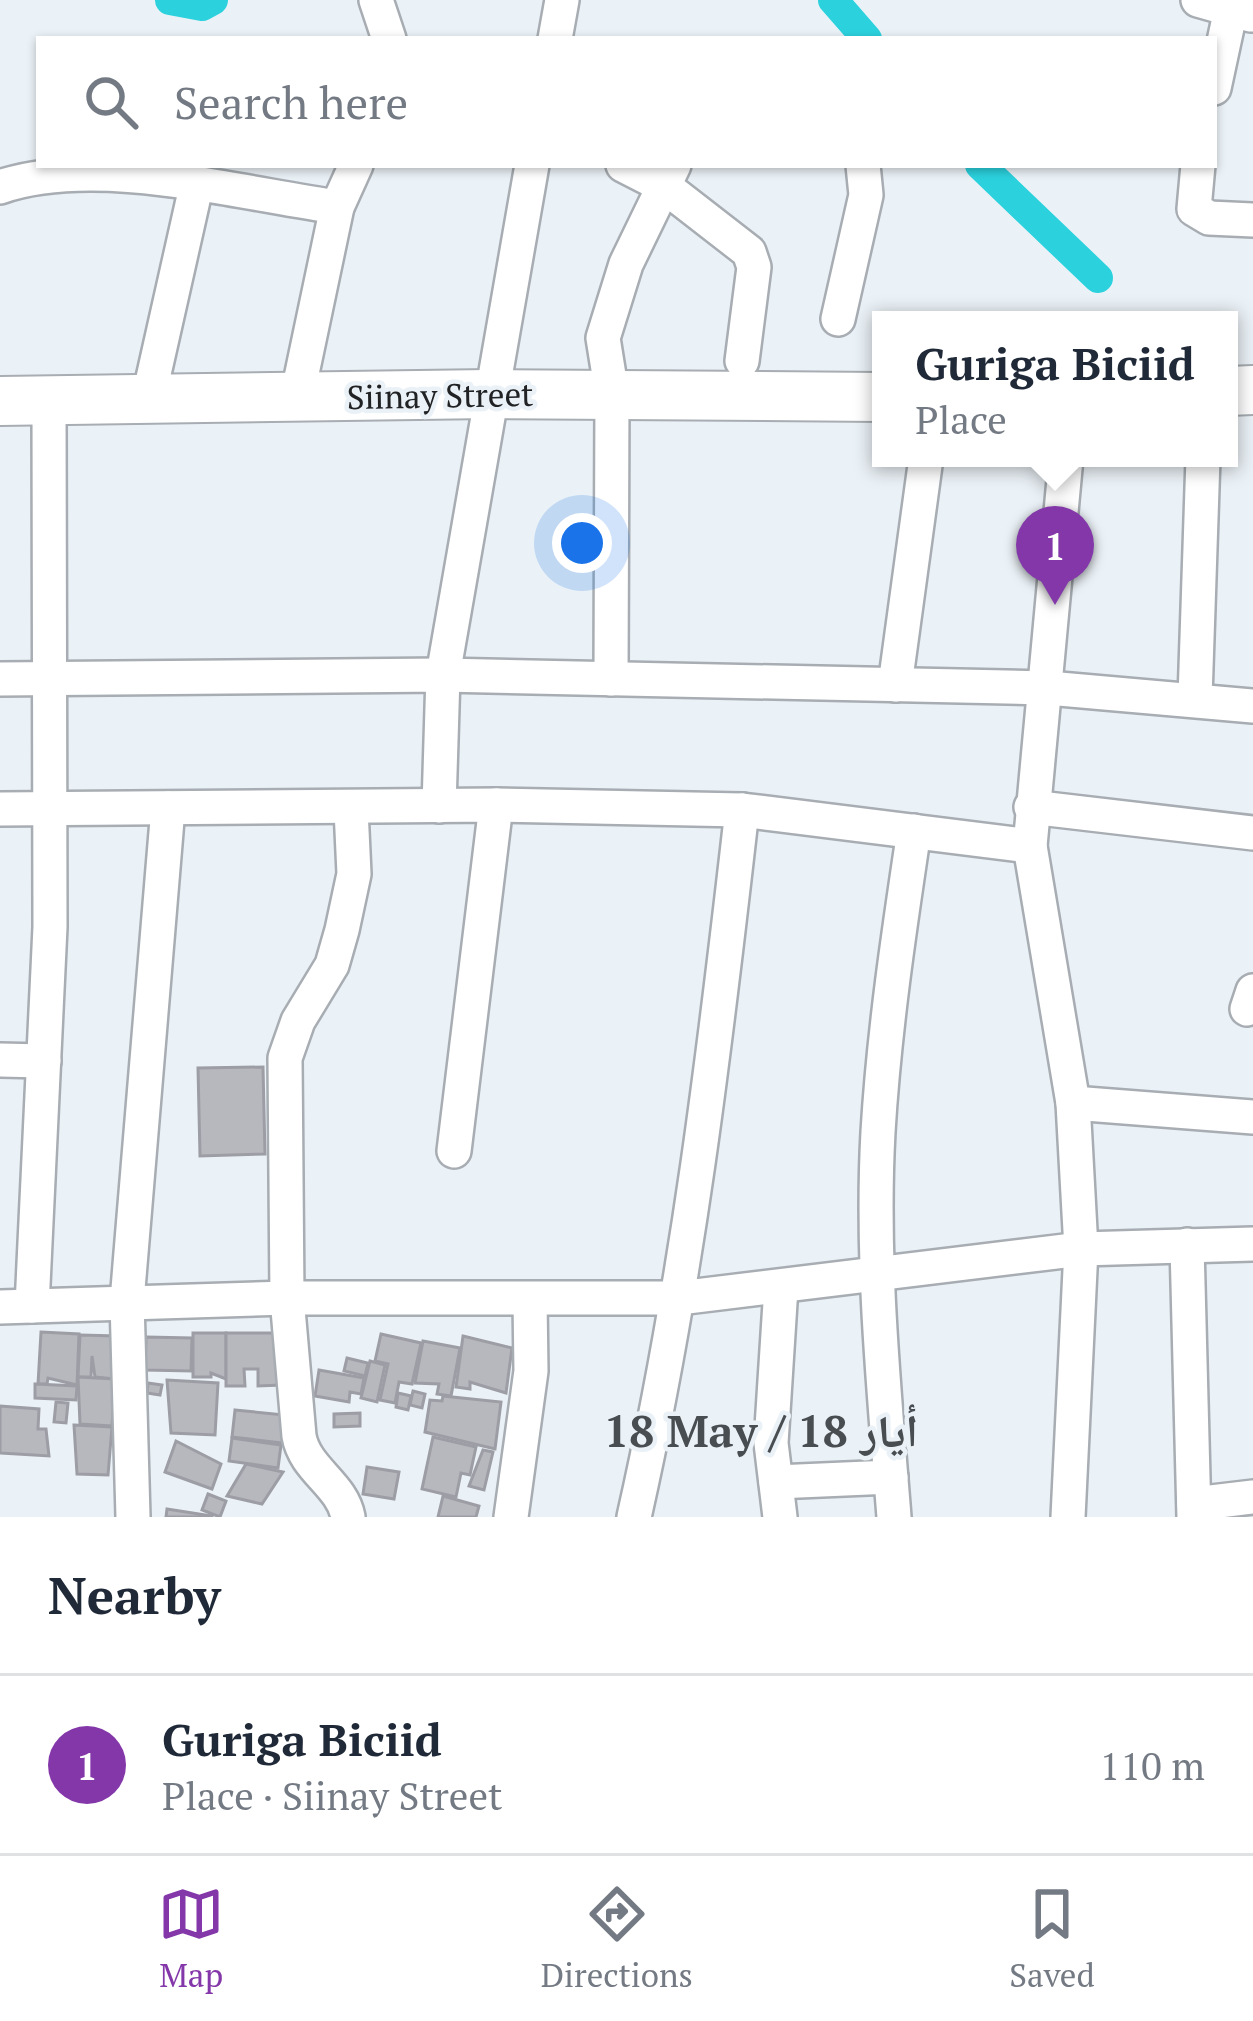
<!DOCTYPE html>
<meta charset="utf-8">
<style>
:root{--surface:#fff;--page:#f6f6f7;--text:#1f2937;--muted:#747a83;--line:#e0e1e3;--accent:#8337a9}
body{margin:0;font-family:"PT Serif","Noto Naskh Arabic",serif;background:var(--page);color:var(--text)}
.you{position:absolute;left:582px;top:543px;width:42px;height:42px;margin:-30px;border:9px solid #fff;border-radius:50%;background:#1a73e8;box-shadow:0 0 0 18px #1a73e833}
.badge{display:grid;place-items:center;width:78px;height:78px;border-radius:50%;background:var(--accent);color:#fff;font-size:39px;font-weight:700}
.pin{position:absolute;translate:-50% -99px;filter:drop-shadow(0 3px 6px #0008)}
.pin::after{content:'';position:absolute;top:63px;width:42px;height:36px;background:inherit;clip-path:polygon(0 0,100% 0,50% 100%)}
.popup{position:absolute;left:872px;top:311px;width:366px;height:156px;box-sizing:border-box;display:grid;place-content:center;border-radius:0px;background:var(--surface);filter:drop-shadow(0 3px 9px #0005);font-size:39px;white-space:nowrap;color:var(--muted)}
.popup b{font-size:45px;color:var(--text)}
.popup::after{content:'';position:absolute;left:50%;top:100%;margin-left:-24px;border:24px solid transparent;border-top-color:var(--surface)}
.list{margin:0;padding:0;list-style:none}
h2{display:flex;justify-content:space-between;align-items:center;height:156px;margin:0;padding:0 48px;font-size:51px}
h2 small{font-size:39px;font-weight:400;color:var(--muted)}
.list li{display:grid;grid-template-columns:78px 1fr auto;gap:36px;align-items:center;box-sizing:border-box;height:180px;padding:0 48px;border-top:3px solid var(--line)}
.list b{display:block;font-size:45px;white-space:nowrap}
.list p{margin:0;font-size:39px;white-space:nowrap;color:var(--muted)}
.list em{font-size:39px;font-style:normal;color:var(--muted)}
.icon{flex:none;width:66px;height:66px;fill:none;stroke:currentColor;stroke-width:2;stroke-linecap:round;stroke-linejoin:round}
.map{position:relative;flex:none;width:1253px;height:1517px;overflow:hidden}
.search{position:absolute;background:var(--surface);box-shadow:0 3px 9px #0004;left:36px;right:36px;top:36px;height:132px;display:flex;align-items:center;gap:30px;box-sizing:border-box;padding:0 42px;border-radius:0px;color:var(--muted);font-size:45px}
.sheet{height:336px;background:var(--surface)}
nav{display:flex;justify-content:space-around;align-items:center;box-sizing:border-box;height:168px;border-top:3px solid var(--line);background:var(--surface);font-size:33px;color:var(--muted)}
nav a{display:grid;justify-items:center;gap:6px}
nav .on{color:var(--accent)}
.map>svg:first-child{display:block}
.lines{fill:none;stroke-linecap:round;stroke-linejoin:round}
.canal{stroke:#2bd2de;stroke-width:30}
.building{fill:#b7b7be;stroke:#9d9ea5;stroke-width:3}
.street-casing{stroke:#a7adb2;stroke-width:38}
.secondary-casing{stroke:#a7adb2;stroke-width:52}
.street{stroke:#fff;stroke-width:33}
.secondary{stroke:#fff;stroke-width:48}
.labels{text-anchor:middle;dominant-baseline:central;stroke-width:9;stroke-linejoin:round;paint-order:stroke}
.street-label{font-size:33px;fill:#202224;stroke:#ebf2f7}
.district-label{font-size:45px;font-weight:bold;fill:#484d52;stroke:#ebf2f7}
</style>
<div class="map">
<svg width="1253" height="1517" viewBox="0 0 1253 1517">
<rect width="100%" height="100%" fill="#ebf2f7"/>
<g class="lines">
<g class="canal">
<polyline points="170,0 202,6 213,0"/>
<polyline points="833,0 867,39"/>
<polyline points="980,165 1098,278"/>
</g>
</g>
<g class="building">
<polygon points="263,1067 265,1154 200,1156 198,1068"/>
<polygon points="41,1332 79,1334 77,1385 48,1378 47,1384 38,1384"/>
<polygon points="193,1333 226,1333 226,1379 211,1373 211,1377 193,1377"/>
<polygon points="226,1333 282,1333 282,1385 258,1386 258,1369 244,1369 245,1386 226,1386"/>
<polygon points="381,1334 421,1343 412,1384 399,1382 395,1403 380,1400 388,1364 375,1361"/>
<polygon points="80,1335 117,1336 115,1379 95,1377 92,1356 91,1377 78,1377"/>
<polygon points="463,1336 512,1348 506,1393 470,1382 470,1389 456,1387"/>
<polygon points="146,1337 192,1338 191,1371 145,1370"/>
<polygon points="423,1341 460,1348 451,1396 437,1394 439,1384 415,1383"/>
<polygon points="347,1358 368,1363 365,1376 344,1371"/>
<polygon points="370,1361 385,1365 377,1402 361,1398"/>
<polygon points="319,1370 364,1378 361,1394 350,1392 349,1402 315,1396"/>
<polygon points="78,1377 115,1379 112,1426 80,1424"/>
<polygon points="167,1380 218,1383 215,1435 171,1433"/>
<polygon points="148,1383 162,1385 160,1395 147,1393"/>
<polygon points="35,1384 77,1386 76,1400 35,1398"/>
<polygon points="413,1391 425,1394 422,1408 410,1405"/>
<polygon points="398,1393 411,1396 408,1410 396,1407"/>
<polygon points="443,1396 501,1402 495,1449 425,1432 430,1400 442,1401"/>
<polygon points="56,1402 68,1403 66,1423 54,1422"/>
<polygon points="0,1406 39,1409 38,1429 46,1429 49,1456 0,1453"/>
<polygon points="235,1410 285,1415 282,1443 232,1437"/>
<polygon points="360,1413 360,1426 334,1427 334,1414"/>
<polygon points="74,1425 112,1427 108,1475 77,1474"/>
<polygon points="433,1437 476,1447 470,1475 461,1473 456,1497 422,1489"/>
<polygon points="232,1438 281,1445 278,1468 229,1461"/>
<polygon points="176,1441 221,1464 212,1489 165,1472"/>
<polygon points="483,1450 493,1452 484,1490 469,1486"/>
<polygon points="246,1464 283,1472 262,1504 227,1496"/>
<polygon points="367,1467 399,1472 394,1499 363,1494"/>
<polygon points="208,1494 226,1501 220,1517 202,1510"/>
<polygon points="443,1496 479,1506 476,1517 438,1517"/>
<polygon points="167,1509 212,1516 212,1517 166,1517"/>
</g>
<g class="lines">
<g class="street-casing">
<g id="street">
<polyline points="376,0 389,39"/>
<polyline points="1198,0 1251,15"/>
<polyline points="555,39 562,0"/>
<polyline points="1214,88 1231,9"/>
<polyline points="623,165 664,186 749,252 754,267 742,361"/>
<polyline points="1198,165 1194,209 1209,218 1253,220"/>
<path d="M0 187C95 154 238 193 337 207"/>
<polyline points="838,319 866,195 863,165"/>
<polyline points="149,396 196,187"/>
<polyline points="297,397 337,207 356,165"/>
<polyline points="1066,458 1030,846 1073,1103 1081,1249 1068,1517"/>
<polyline points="0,679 443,675 1048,688 1253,706"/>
<polyline points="611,679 612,394 603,338 626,264 674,165"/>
<polyline points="895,685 926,458"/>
<polyline points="1195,698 1203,458"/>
<polyline points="439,806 443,675 532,165"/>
<polyline points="1031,807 1253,833"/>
<polyline points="0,809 496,805 742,810 1030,846"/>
<polyline points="1247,1009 1253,991"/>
<polyline points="0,1060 44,1061"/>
<polyline points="1073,1103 1253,1117"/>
<polyline points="454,1151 496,805"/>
<polyline points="1187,1245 1194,1517"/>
<polyline points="32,1306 50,927 49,402"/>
<polyline points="0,1307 287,1298 679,1298 1081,1249 1253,1244"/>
<polyline points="776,1482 891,1477"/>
<polyline points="1194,1504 1253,1497"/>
<polyline points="133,1517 127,1301 168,808"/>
<path d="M348 1517C342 1484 305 1470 299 1436L287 1298 285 1058 298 1021 332 965 342 930 354 874 351 809"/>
<polyline points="511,1517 531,1371 530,1300"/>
<path d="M634 1517C687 1283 715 1048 742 810"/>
<polyline points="780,1517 771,1443 781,1287"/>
<path d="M894 1517C884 1389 871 1260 878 1132 884 1031 899 931 914 831"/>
</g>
</g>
<g class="secondary-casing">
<g id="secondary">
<polyline points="1229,391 1253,390"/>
<polyline points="0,401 490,394 881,397"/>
</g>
</g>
<use href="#street" class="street"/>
<use href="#secondary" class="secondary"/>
</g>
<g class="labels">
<g class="street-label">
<text transform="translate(440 395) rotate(-1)">Siinay Street</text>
</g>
<g class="district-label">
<text x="761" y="1430">18 May / 18 أيار</text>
</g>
</g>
</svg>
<div class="you"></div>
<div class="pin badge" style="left:1055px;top:605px">1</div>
<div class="popup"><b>Guriga Biciid</b>Place</div>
<div class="search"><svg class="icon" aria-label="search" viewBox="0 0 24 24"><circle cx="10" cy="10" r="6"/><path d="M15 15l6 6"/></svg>Search here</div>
</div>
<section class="sheet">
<h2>Nearby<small></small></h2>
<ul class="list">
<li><span class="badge">1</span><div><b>Guriga Biciid</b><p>Place · Siinay Street</p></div><em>110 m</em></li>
</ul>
</section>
<nav>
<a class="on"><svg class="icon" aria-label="map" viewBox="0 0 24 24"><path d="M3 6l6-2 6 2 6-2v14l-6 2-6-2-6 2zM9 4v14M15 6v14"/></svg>Map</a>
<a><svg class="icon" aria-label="directions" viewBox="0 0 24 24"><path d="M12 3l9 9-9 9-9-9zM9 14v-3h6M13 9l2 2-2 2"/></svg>Directions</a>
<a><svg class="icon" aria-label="saved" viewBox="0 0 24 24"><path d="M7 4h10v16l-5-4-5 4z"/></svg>Saved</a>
</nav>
